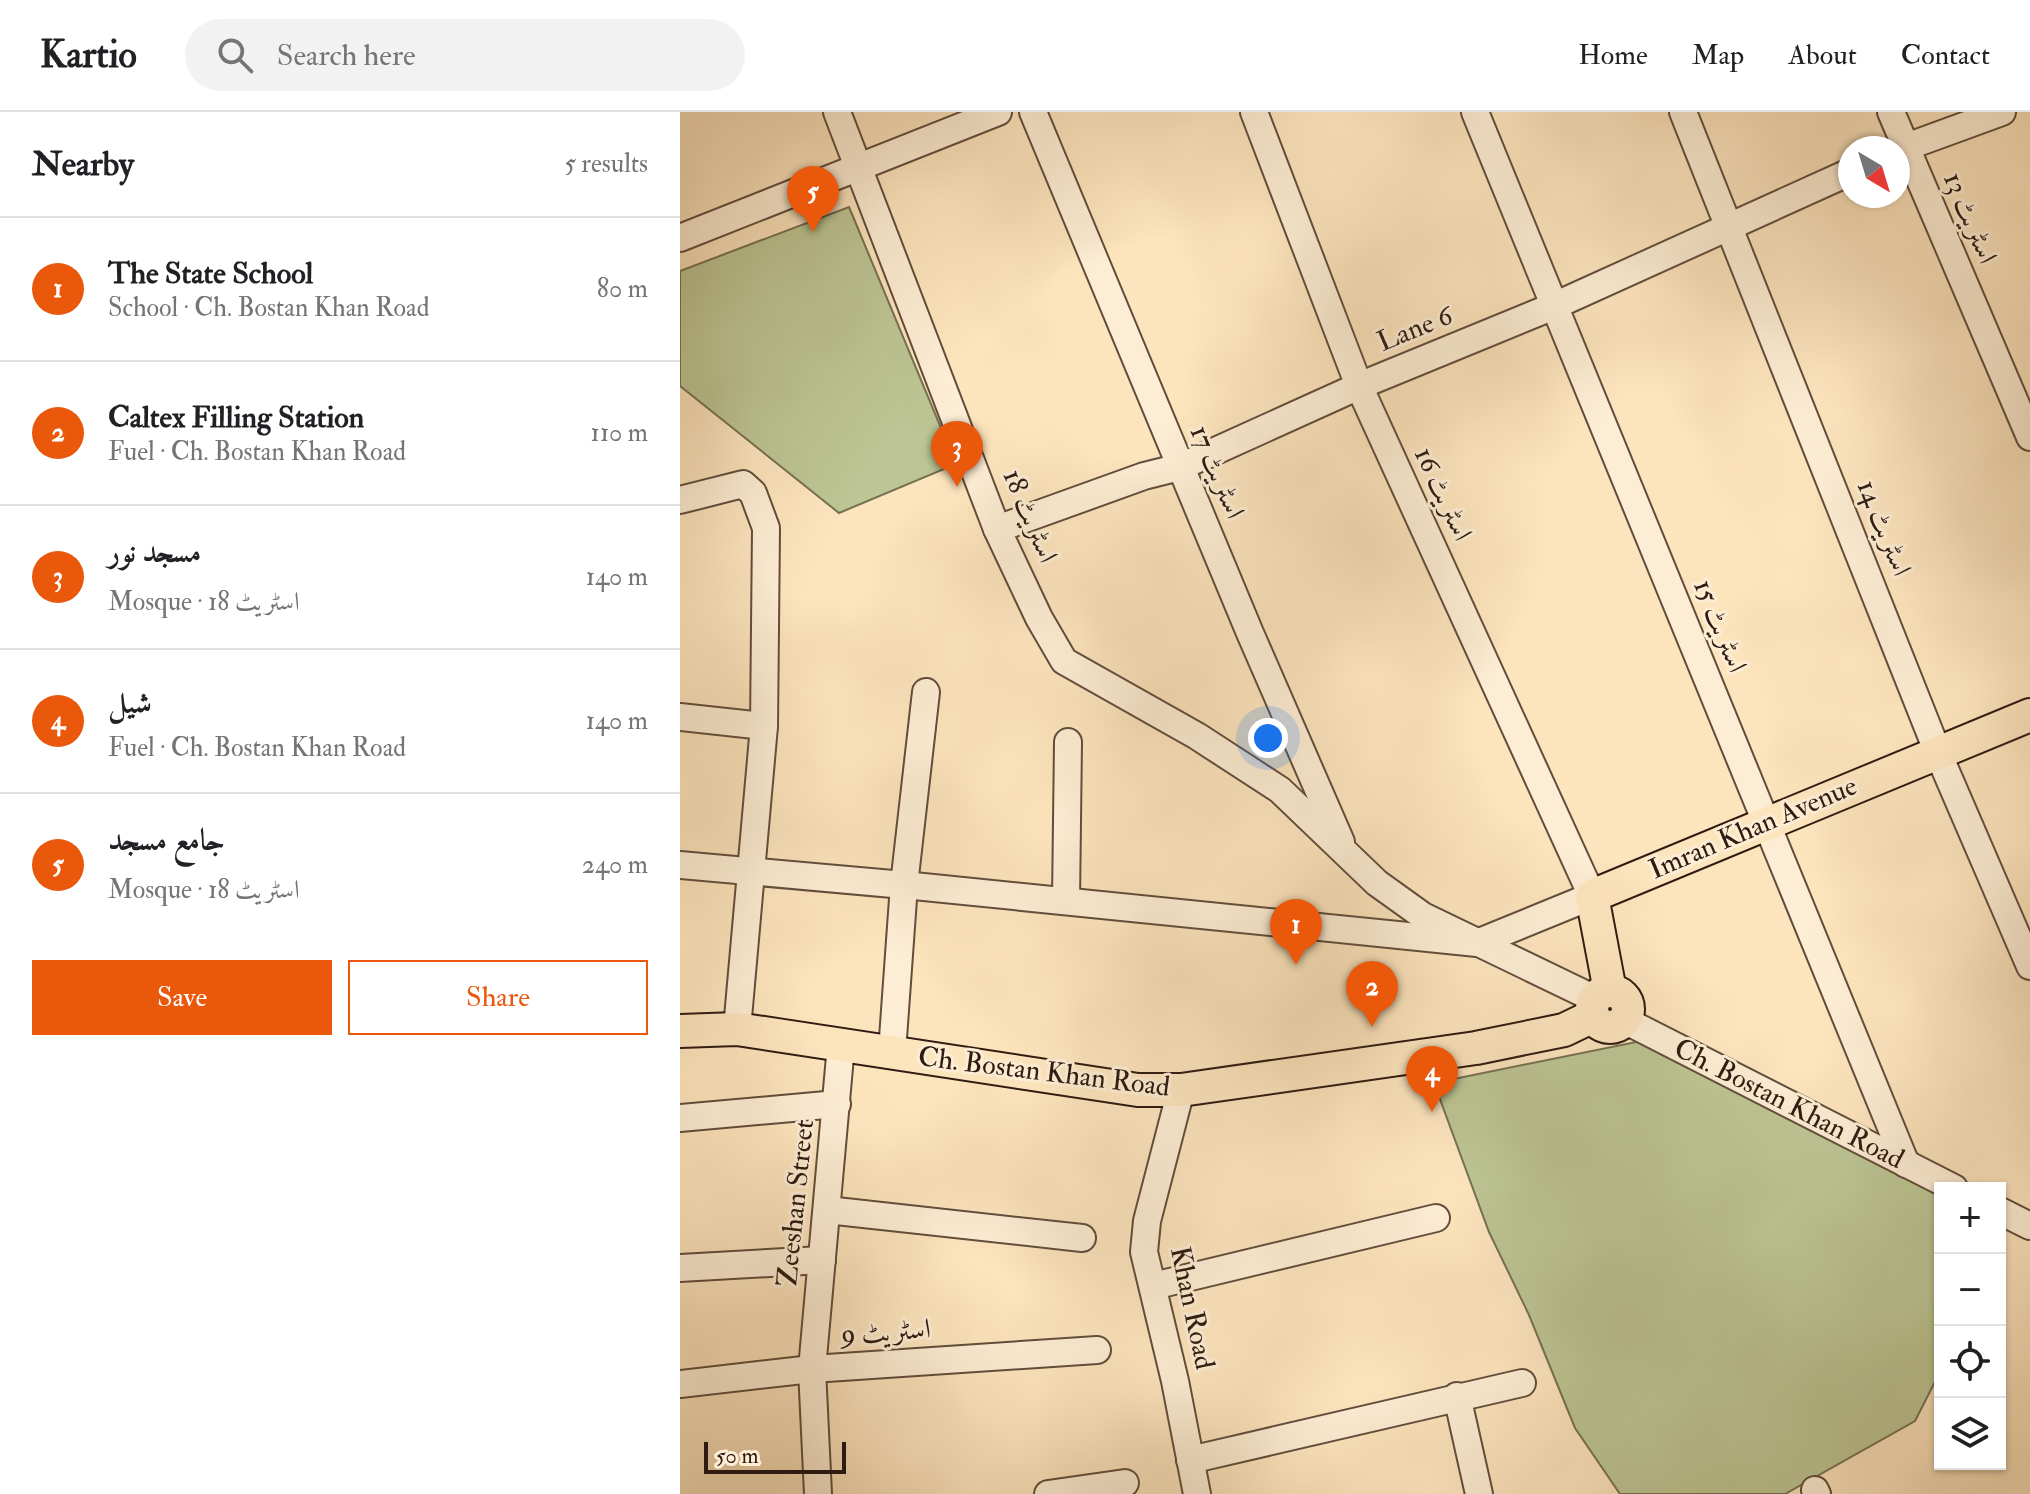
<!DOCTYPE html>
<meta charset="utf-8">
<style>
:root{--surface:#fff;--page:#f2f2f2;--text:#202124;--muted:#757577;--line:#e0e0e0;--accent:#ea580c}
body{margin:0;font-family:"IM FELL Double Pica",Amiri,serif;background:var(--page);color:var(--text)}
.controls{position:absolute;right:24px;bottom:24px;display:grid;overflow:hidden;border-radius:0px;box-shadow:0 2px 6px #0004}
.controls button{width:72px;height:72px;display:grid;place-items:center;padding:0;border:0;border-bottom:2px solid var(--line);background:var(--surface);color:var(--text);font:40px sans-serif}
.compass{position:absolute;left:1158px;top:24px;width:72px;height:72px;border-radius:50%;background:var(--surface);box-shadow:0 2px 6px #0004;rotate:142deg}
.scale{position:absolute;left:24px;bottom:20px;width:142px;box-sizing:border-box;padding-left:8px;border:4px solid #2f1b11;border-top:0;font-size:22px;line-height:28px;white-space:nowrap;color:#2f1b11;-webkit-text-stroke:6px #fdedd4;paint-order:stroke}
.you{position:absolute;left:588px;top:626px;width:28px;height:28px;margin:-20px;border:6px solid #fff;border-radius:50%;background:#1a73e8;box-shadow:0 0 0 12px #1a73e833}
.badge{display:grid;place-items:center;width:52px;height:52px;border-radius:50%;background:var(--accent);color:#fff;font-size:26px;font-weight:700}
.pin{position:absolute;translate:-50% -66px;filter:drop-shadow(0 2px 4px #0008)}
.pin::after{content:'';position:absolute;top:42px;width:28px;height:24px;background:inherit;clip-path:polygon(0 0,100% 0,50% 100%)}
.list{margin:0;padding:0;list-style:none}
h2{display:flex;justify-content:space-between;align-items:center;height:104px;margin:0;padding:0 32px;font-size:34px}
h2 small{font-size:26px;font-weight:400;color:var(--muted)}
.list li{display:grid;grid-template-columns:52px 1fr auto;gap:24px;align-items:center;box-sizing:border-box;height:144px;padding:0 32px;border-top:2px solid var(--line)}
.list b{display:block;font-size:30px;white-space:nowrap}
.list p{margin:0;font-size:26px;white-space:nowrap;color:var(--muted)}
.list em{font-size:26px;font-style:normal;color:var(--muted)}
.actions{display:flex;gap:16px;padding:24px 32px}
.actions a{flex:1;padding:18px 0;border:2px solid var(--accent);border-radius:0px;text-align:center;font-size:28px;color:var(--accent)}
.actions .main{background:var(--accent);color:#fff}
.icon{flex:none;width:44px;height:44px;fill:none;stroke:currentColor;stroke-width:2;stroke-linecap:round;stroke-linejoin:round}
.map{position:relative;flex:none;width:1350px;height:1382px;overflow:hidden}
header{display:flex;align-items:center;gap:48px;box-sizing:border-box;height:112px;padding:0 40px;background:var(--surface);border-bottom:2px solid var(--line)}
header strong{font-size:38px}
nav{display:flex;gap:44px;margin-inline-start:auto;font-size:28px}
.search{width:560px;height:72px;background:var(--page);display:flex;align-items:center;gap:20px;box-sizing:border-box;padding:0 28px;border-radius:44px;color:var(--muted);font-size:30px}
main{display:flex}
aside{flex:1;background:var(--surface)}
.map>svg:first-child{display:block}
.green{fill:#bcc593;stroke:#767052;stroke-width:2}
.lines{fill:none;stroke-linecap:round;stroke-linejoin:round}
.minor-casing{stroke:#624d3c;stroke-width:30}
.major-casing{stroke:#2f1b11;stroke-width:36}
.minor{stroke:#fdedd4;stroke-width:26}
.major{stroke:#fce4bd;stroke-width:32}
.labels{text-anchor:middle;dominant-baseline:central;stroke-width:6;stroke-linejoin:round;paint-order:stroke}
.street-label{font-size:28px;fill:#2f1b11;stroke:#fdedd4}
</style>
<header>
<strong>Kartio</strong>
<div class="search"><svg class="icon" aria-label="search" viewBox="0 0 24 24"><circle cx="10" cy="10" r="6"/><path d="M15 15l6 6"/></svg>Search here</div>
<nav><a>Home</a><a>Map</a><a>About</a><a>Contact</a></nav>
</header>
<main>
<aside>
<h2>Nearby<small>5 results</small></h2>
<ul class="list">
<li><span class="badge">1</span><div><b>The State School</b><p>School · Ch. Bostan Khan Road</p></div><em>80 m</em></li>
<li><span class="badge">2</span><div><b>Caltex Filling Station</b><p>Fuel · Ch. Bostan Khan Road</p></div><em>110 m</em></li>
<li><span class="badge">3</span><div><b>مسجد نور</b><p>Mosque · اسٹریٹ 18</p></div><em>140 m</em></li>
<li><span class="badge">4</span><div><b>شیل</b><p>Fuel · Ch. Bostan Khan Road</p></div><em>140 m</em></li>
<li><span class="badge">5</span><div><b>جامع مسجد</b><p>Mosque · اسٹریٹ 18</p></div><em>240 m</em></li>
</ul>
<div class="actions"><a class="main">Save</a><a>Share</a></div>
</aside>
<div class="map">
<svg width="1350" height="1382" viewBox="0 0 1350 1382">
<rect width="100%" height="100%" fill="#fce4bd"/>
<filter id="stains"><feTurbulence type="fractalNoise" baseFrequency=".0025" numOctaves="4"/><feColorMatrix values="0 0 0 0 .2 0 0 0 0 .09 0 0 0 0 .02 0 0 0 .5 -.17"/></filter>
<radialGradient id="worn" r=".72"><stop offset=".6" stop-color="#630" stop-opacity="0"/><stop offset="1" stop-color="#630" stop-opacity=".3"/></radialGradient>
<g class="green">
<polygon points="169,95 276,352 159,401 0,274 0,159"/>
<polygon points="961,929 1260,1076 1260,1260 1235,1309 1105,1382 940,1382 895,1316 849,1203 809,1120 754,971"/>
</g>
<g class="lines">
<g class="minor-casing">
<g id="minor">
<polyline points="157,0 317,417 359,506 384,549 517,624 600,678 697,771 743,804 915,887"/>
<polyline points="353,0 570,521 661,730"/>
<polyline points="795,0 1226,1052"/>
<polyline points="1003,0 1258,641 1350,854"/>
<polyline points="1211,0 1350,325"/>
<polyline points="1218,38 1322,0"/>
<polyline points="0,126 318,0"/>
<polyline points="0,388 63,372 73,381 86,416 84,614 57,917"/>
<polyline points="317,417 464,364 500,355 679,274 874,194 1170,60"/>
<polyline points="0,605 84,614"/>
<polyline points="0,753 224,773 797,831 912,784 679,274 574,0"/>
<polyline points="386,789 388,630"/>
<polyline points="944,908 1274,1076"/>
<polyline points="212,940 224,773 246,580"/>
<polyline points="501,978 467,1109 464,1140 495,1269 517,1382"/>
<polyline points="0,1006 157,992"/>
<polyline points="147,1098 402,1126"/>
<polyline points="1320,1099 1350,1114"/>
<polyline points="0,1156 142,1148"/>
<polyline points="473,1174 756,1106"/>
<polyline points="0,1272 132,1257 417,1238"/>
<polyline points="777,1284 799,1382"/>
<polyline points="510,1348 842,1271"/>
<polyline points="1135,1378 1137,1382"/>
<polyline points="138,1382 132,1257 161,933"/>
<polyline points="368,1382 445,1371"/>
</g>
</g>
<g class="major-casing">
<g id="major">
<polyline points="930,879 912,784 1350,603"/>
<circle cx="930" cy="897" r="18"/>
<polyline points="0,919 57,917 458,978 501,978 796,936 884,918 913,904"/>
</g>
</g>
<use href="#minor" class="minor"/>
<use href="#major" class="major"/>
</g>
<g class="labels">
<g class="street-label">
<text transform="translate(1290 106) rotate(67)">اسٹریٹ 13</text>
<text transform="translate(735 217) rotate(-22)">Lane 6</text>
<text transform="translate(537 360) rotate(67)">اسٹریٹ 17</text>
<text transform="translate(763 382) rotate(65)">اسٹریٹ 16</text>
<text transform="translate(350 404) rotate(67)">اسٹریٹ 18</text>
<text transform="translate(1204 416) rotate(68)">اسٹریٹ 14</text>
<text transform="translate(1040 514) rotate(68)">اسٹریٹ 15</text>
<text transform="translate(1073 716) rotate(-23)">Imran Khan Avenue</text>
<text transform="translate(364 960) rotate(7)">Ch. Bostan Khan Road</text>
<text transform="translate(1109 992) rotate(27)">Ch. Bostan Khan Road</text>
<text transform="translate(116 1091) rotate(-84)">Zeeshan Street</text>
<text transform="translate(512 1196) rotate(78)">Khan Road</text>
<text transform="translate(206 1220) rotate(-4)">اسٹریٹ 9</text>
</g>
</g>
<rect width="100%" height="100%" filter="url(#stains)"/>
<rect width="100%" height="100%" fill="url(#worn)"/>
</svg>
<div class="controls">
<button>+</button>
<button>−</button>
<button><svg class="icon" aria-label="locate" viewBox="0 0 24 24"><circle cx="12" cy="12" r="6"/><path d="M12 2v4M12 18v4M2 12h4M18 12h4"/></svg></button>
<button><svg class="icon" aria-label="layers" viewBox="0 0 24 24"><path d="M12 4l9 5-9 5-9-5zM3 14l9 5 9-5"/></svg></button>
</div>
<svg class="compass" viewBox="-18 -18 36 36"><path d="M0-13l5 13h-10z" fill="#e53935"/><path d="M0 13l5-13h-10z" fill="#757577"/></svg>
<div class="scale">50 m</div>
<div class="you"></div>
<div class="pin badge" style="left:616px;top:853px">1</div>
<div class="pin badge" style="left:692px;top:915px">2</div>
<div class="pin badge" style="left:277px;top:375px">3</div>
<div class="pin badge" style="left:752px;top:1000px">4</div>
<div class="pin badge" style="left:133px;top:120px">5</div>
</div>
</main>
